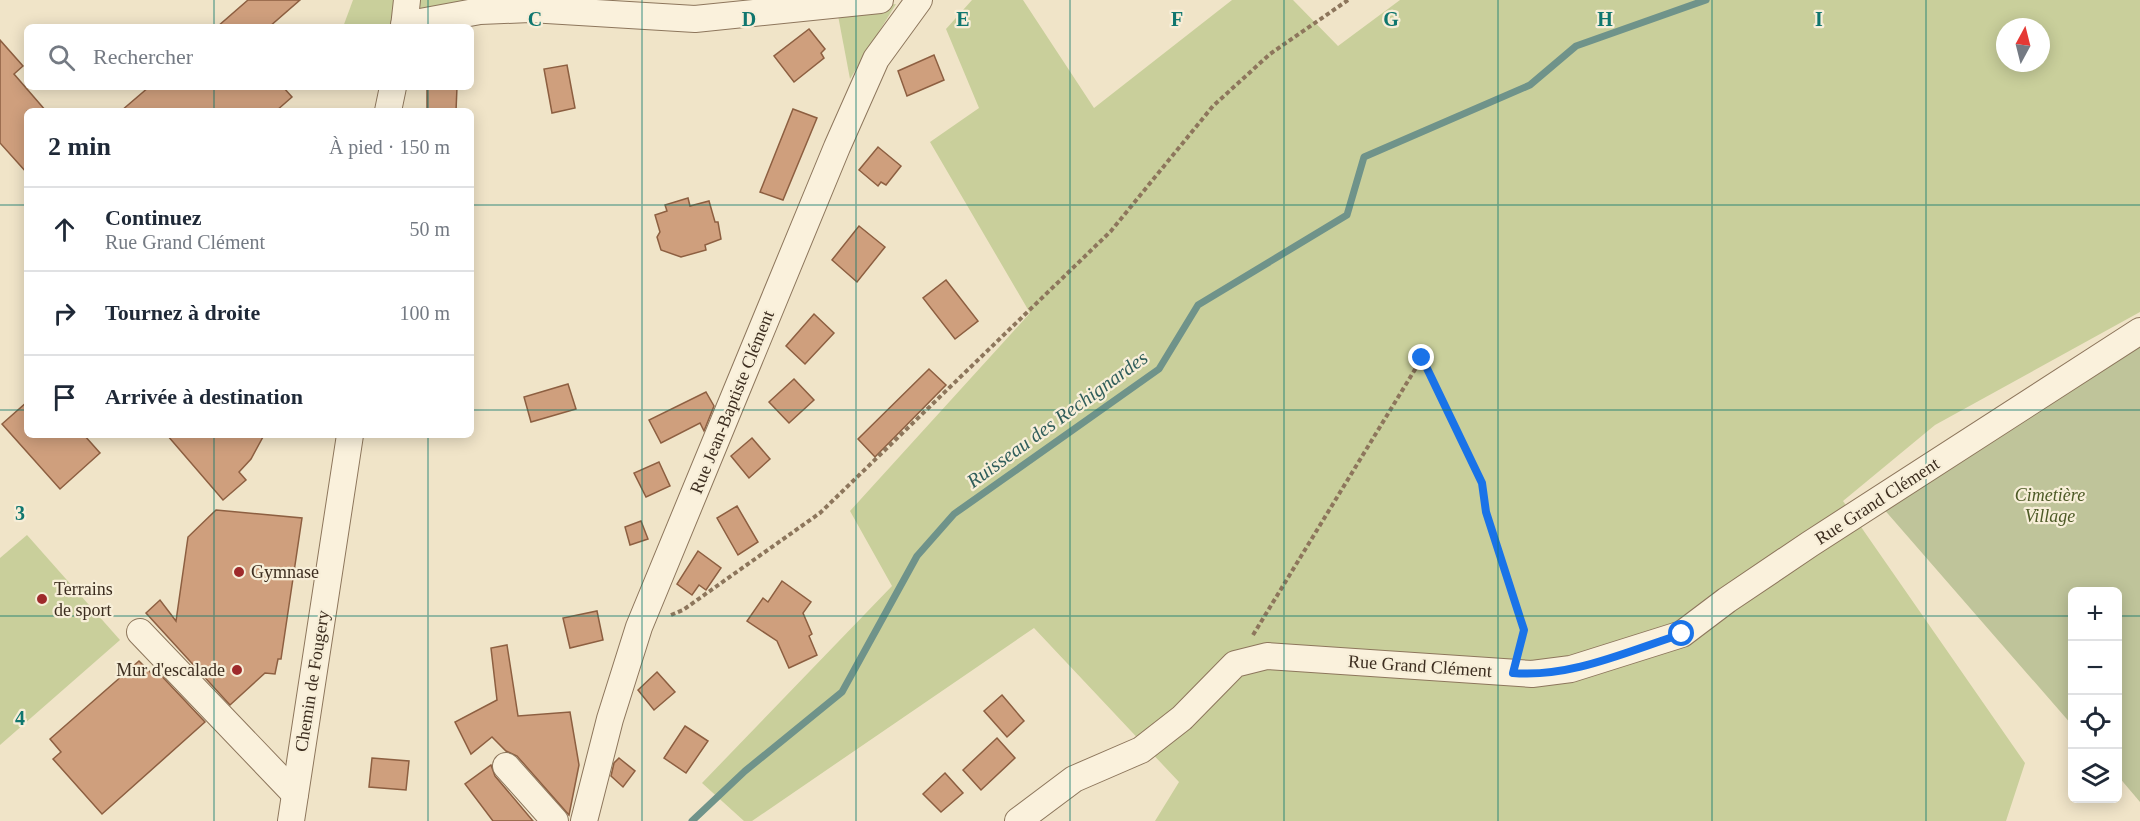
<!DOCTYPE html>
<html lang="fr">
<meta charset="utf-8">
<style>
:root{--surface:#fff;--page:#f6f6f7;--text:#1f2937;--muted:#747a83;--line:#e0e1e3}
body{margin:0;font-family:Georgia,serif;background:var(--page);color:var(--text)}
.controls{position:absolute;right:18px;bottom:18px;display:grid;overflow:hidden;border-radius:9px;box-shadow:0 3px 15px #0003}
.controls button{width:54px;height:54px;display:grid;place-items:center;padding:0;border:0;border-bottom:2px solid var(--line);background:var(--surface);color:var(--text);font:30px sans-serif}
.compass{position:absolute;left:1996px;top:18px;width:54px;height:54px;border-radius:50%;background:var(--surface);box-shadow:0 3px 15px #0003;rotate:7deg}
.stop{position:absolute;width:18px;height:18px;margin:-14px;border:4px solid #1a73e8;border-radius:50%;background:#fff}
.stop.end{background:#1a73e8;border-color:#fff;box-shadow:0 2px 6px #0008}
.list{margin:0;padding:0;list-style:none}
h2{display:flex;justify-content:space-between;align-items:center;height:78px;margin:0;padding:0 24px;font-size:26px}
h2 small{font-size:20px;font-weight:400;color:var(--muted)}
.list li{display:grid;grid-template-columns:39px 1fr auto;gap:18px;align-items:center;box-sizing:border-box;height:84px;padding:0 24px;border-top:2px solid var(--line)}
.list b{display:block;font-size:22px;white-space:nowrap}
.list p{margin:0;font-size:20px;white-space:nowrap;color:var(--muted)}
.list em{font-size:20px;font-style:normal;color:var(--muted)}
.icon{flex:none;width:33px;height:33px;fill:none;stroke:currentColor;stroke-width:2;stroke-linecap:round;stroke-linejoin:round}
.map{position:relative;flex:none;width:2140px;height:821px;overflow:hidden}
.search{position:absolute;background:var(--surface);box-shadow:0 3px 15px #0003;left:24px;top:24px;width:450px;height:66px;display:flex;align-items:center;gap:15px;box-sizing:border-box;padding:0 21px;border-radius:9px;color:var(--muted);font-size:22px}
.panel{position:absolute;background:var(--surface);box-shadow:0 3px 15px #0003;left:24px;top:108px;width:450px;height:330px;border-radius:9px}
.map>svg:first-child{display:block}
.green{fill:#c9cf9b;fill-rule:evenodd}
.cemetery{fill:#bfc49a}
.lines{fill:none;stroke-linecap:round;stroke-linejoin:round}
.stream{stroke:#6f938a;stroke-width:7}
.building{fill:#cf9f7d;stroke:#8d5f41;stroke-width:1.5}
.minor-casing{stroke:#8d765c;stroke-width:28}
.path{stroke:#8d765c;stroke-width:4;stroke-dasharray:4.5 3;stroke-linecap:butt}
.minor{stroke:#faf1dc;stroke-width:26}
.route{stroke:#1a73e8;stroke-width:8}
.grid{fill:none;stroke:#0f766e;stroke-width:1.5;stroke-opacity:0.55}
.poi-dot{fill:#9e2a2b;stroke:#f7eed8;stroke-width:2}
.labels{text-anchor:middle;dominant-baseline:central;stroke-width:4.5;stroke-linejoin:round;paint-order:stroke}
.street-label{font-size:18px;fill:#3d2e20;stroke:#f7eed8}
.park-label{font-size:18px;font-style:italic;fill:#4d5a26;stroke:#f7eed8}
.poi-label{font-size:18px;fill:#3d2e20;stroke:#f7eed8;text-anchor:start}
.water-label{font-size:20px;font-style:italic;fill:#2f5d5a;stroke:#f7eed8}
.grid-label{font-size:20px;text-anchor:middle;font-weight:bold;fill:#0f766e;stroke:#f7eed8;stroke-width:4.5;stroke-linejoin:round;paint-order:stroke}
</style>
<div class="map">
<svg width="2140" height="821" viewBox="0 0 2140 821">
<rect width="100%" height="100%" fill="#f0e4c8"/>
<g class="green">
<polygon points="353,0 482,0 407,27 343,27"/>
<path d="M972 0H1023L1094 108 1232 0H1293L1338 46 1400 0H2140V312L1935 425 1843 501 2025 763 2006 821H1155L1179 782 1034 628 752 821H744L702 783 892 586 850 511 1030 313 930 142 979 108 946 29ZM2005 27H2041V63H2005Z"/>
<polygon points="896,4 850,79 837,10"/>
<polygon points="27,535 120,640 0,745 0,558"/>
</g>
<polygon class="cemetery" points="2140,339 2140,802 2118,776 2118,592 2072,592 2072,725 1882,507"/>
<g class="lines">
<polyline class="stream" points="692,821 745,771 842,692 917,556 954,514 1159,369 1198,305 1347,215 1364,157 1530,85 1576,46 1706,0"/>
</g>
<g class="building">
<polygon points="248,0 300,0 269,27 217,27"/>
<polygon points="809,29 825,49 821,53 824,58 794,82 774,56"/>
<polygon points="0,40 23,66 14,74 46,111 27,111 27,173 0,143"/>
<polygon points="934,55 944,80 907,96 898,71"/>
<polygon points="567,65 575,108 552,113 544,69"/>
<polygon points="149,87 283,87 292,97 276,111 121,111"/>
<polygon points="427,87 457,87 456,111 427,111"/>
<polygon points="793,109 817,118 783,200 760,192"/>
<polygon points="878,147 901,166 886,185 881,182 878,186 859,170"/>
<polygon points="688,198 690,206 709,201 715,222 718,222 721,239 705,245 706,250 681,257 661,250 657,237 660,232 655,215 667,211 665,205"/>
<polygon points="859,226 885,247 857,282 832,260"/>
<polygon points="946,280 978,321 955,339 923,298"/>
<polygon points="814,314 834,333 805,364 786,346"/>
<polygon points="929,369 946,385 875,457 858,439"/>
<polygon points="794,379 814,400 789,423 769,402"/>
<polygon points="568,384 576,409 531,422 524,397"/>
<polygon points="706,392 714,406 704,431 700,423 661,443 649,420"/>
<polygon points="27,402 27,435 84,435 100,453 60,489 2,424"/>
<polygon points="167,435 264,435 251,459 239,472 246,480 223,500"/>
<polygon points="752,438 770,459 749,478 731,456"/>
<polygon points="659,462 670,486 646,497 634,473"/>
<polygon points="737,506 758,542 738,555 717,518"/>
<polygon points="216,510 302,518 281,659 278,659 275,674 265,673 230,705 146,613 160,600 176,621 188,537"/>
<polygon points="641,521 648,539 630,545 625,527"/>
<polygon points="698,551 721,568 706,590 699,585 692,595 677,584"/>
<polygon points="782,581 811,602 803,613 812,634 809,636 817,655 789,668 777,641 747,621 763,598 768,602"/>
<polygon points="597,611 603,640 570,648 563,618"/>
<polygon points="507,645 518,716 570,712 579,765 569,815 517,756 506,751 492,737 471,754 455,722 497,700 491,648"/>
<polygon points="139,661 151,673 155,669 205,722 102,814 53,759 61,752 50,739"/>
<polygon points="657,672 675,692 654,710 638,690"/>
<polygon points="1002,695 1024,721 1007,737 984,711"/>
<polygon points="685,726 708,741 686,773 664,758"/>
<polygon points="997,738 1015,758 981,790 963,770"/>
<polygon points="372,758 409,761 406,790 369,787"/>
<polygon points="619,758 635,771 623,787 611,776 614,763"/>
<polygon points="491,765 495,776 533,821 493,821 465,784"/>
<polygon points="945,773 963,793 941,812 923,794"/>
</g>
<g class="lines">
<g class="minor-casing">
<g id="minor">
<polyline points="404,25 480,11 530,9 695,19 880,0"/>
<polyline points="404,27 407,0"/>
<polyline points="388,111 393,87"/>
<polyline points="140,632 295,794"/>
<polyline points="506,766 555,821"/>
<polyline points="291,821 350,435"/>
<polyline points="584,821 610,719 639,627 837,147 876,59 919,0"/>
<polyline points="1018,821 1074,779 1141,750 1182,718 1235,664 1267,656 1532,674 1571,669 1682,634 1727,600 1810,544 2140,331"/>
</g>
</g>
<g class="path">
<polyline points="671,615 683,610 820,513 1111,231 1213,106 1270,54 1348,0"/>
<polyline points="1253,635 1422,358 1483,483 1486,512 1524,630 1518,650"/>
</g>
<use href="#minor" class="minor"/>
</g>
<g class="lines">
<path class="route" d="M1422 358 1482 483 1486 512 1524 630 1513 673C1571 678 1628 651 1682 634"/>
</g>
<path class="grid" d="M214 0V27M428 0V27M642 0V821M856 0V821M1070 0V821M1284 0V821M1498 0V821M1712 0V821M1926 0V821M214 87V111M428 87V111M0 205H27M471 205H2140M0 410H27M471 410H2140M214 435V821M428 435V821M0 616H2072M2118 616H2140"/>
<g class="poi-dot">
<circle cx="239" cy="572" r="6"/>
<circle cx="42" cy="599" r="6"/>
<circle cx="237" cy="670" r="6"/>
</g>
<g class="labels">
<g class="street-label">
<text transform="translate(732 402) rotate(-68)">Rue Jean-Baptiste Clément</text>
<text transform="translate(1877 501) rotate(-33)">Rue Grand Clément</text>
<text transform="translate(1420 666) rotate(4)">Rue Grand Clément</text>
<text transform="translate(312 681) rotate(-81)">Chemin de Fougery</text>
</g>
<g class="park-label">
<text x="2050" y="495">Cimetière<tspan x="2050" dy="21">Village</tspan></text>
</g>
<g class="poi-label">
<text x="251" y="572">Gymnase</text>
<text x="54" y="589">Terrains<tspan x="54" dy="21">de sport</tspan></text>
<text x="225" y="670" text-anchor="end">Mur d'escalade</text>
</g>
<g class="water-label">
<text transform="translate(1057 419) rotate(-36)">Ruisseau des Rechignardes</text>
</g>
</g>
<g class="grid-label">
<text x="535" y="26">C</text>
<text x="749" y="26">D</text>
<text x="963" y="26">E</text>
<text x="1177" y="26">F</text>
<text x="1391" y="26">G</text>
<text x="1605" y="26">H</text>
<text x="1819" y="26">I</text>
<text x="20" y="520">3</text>
<text x="20" y="725">4</text>
</g>
</svg>
<div class="controls">
<button>+</button>
<button>−</button>
<button><svg class="icon" aria-label="locate" viewBox="0 0 24 24"><circle cx="12" cy="12" r="6"/><path d="M12 2v4M12 18v4M2 12h4M18 12h4"/></svg></button>
<button><svg class="icon" aria-label="layers" viewBox="0 0 24 24"><path d="M12 4l9 5-9 5-9-5zM3 14l9 5 9-5"/></svg></button>
</div>
<svg class="compass" viewBox="-18 -18 36 36"><path d="M0-13l5 13h-10z" fill="#e53935"/><path d="M0 13l5-13h-10z" fill="#747a83"/></svg>
<div class="stop" style="left:1682px;top:634px"></div>
<div class="stop end" style="left:1422px;top:358px"></div>
<div class="search"><svg class="icon" aria-label="search" viewBox="0 0 24 24"><circle cx="10" cy="10" r="6"/><path d="M15 15l6 6"/></svg>Rechercher</div>
<section class="panel">
<h2>2 min<small>À pied · 150 m</small></h2>
<ul class="list">
<li><svg class="icon" aria-label="ahead" viewBox="0 0 24 24"><path d="M12 20V5M6 11l6-6 6 6"/></svg><div><b>Continuez</b><p>Rue Grand Clément</p></div><em>50 m</em></li>
<li><svg class="icon" aria-label="right" viewBox="0 0 24 24"><path d="M7 20v-9h11M14 6l5 5-5 5"/></svg><div><b>Tournez à droite</b></div><em>100 m</em></li>
<li><svg class="icon" aria-label="arrive" viewBox="0 0 24 24"><path d="M6 21V4h12l-3 4 3 4H6"/></svg><div><b>Arrivée à destination</b></div></li>
</ul>
</section>
</div>
